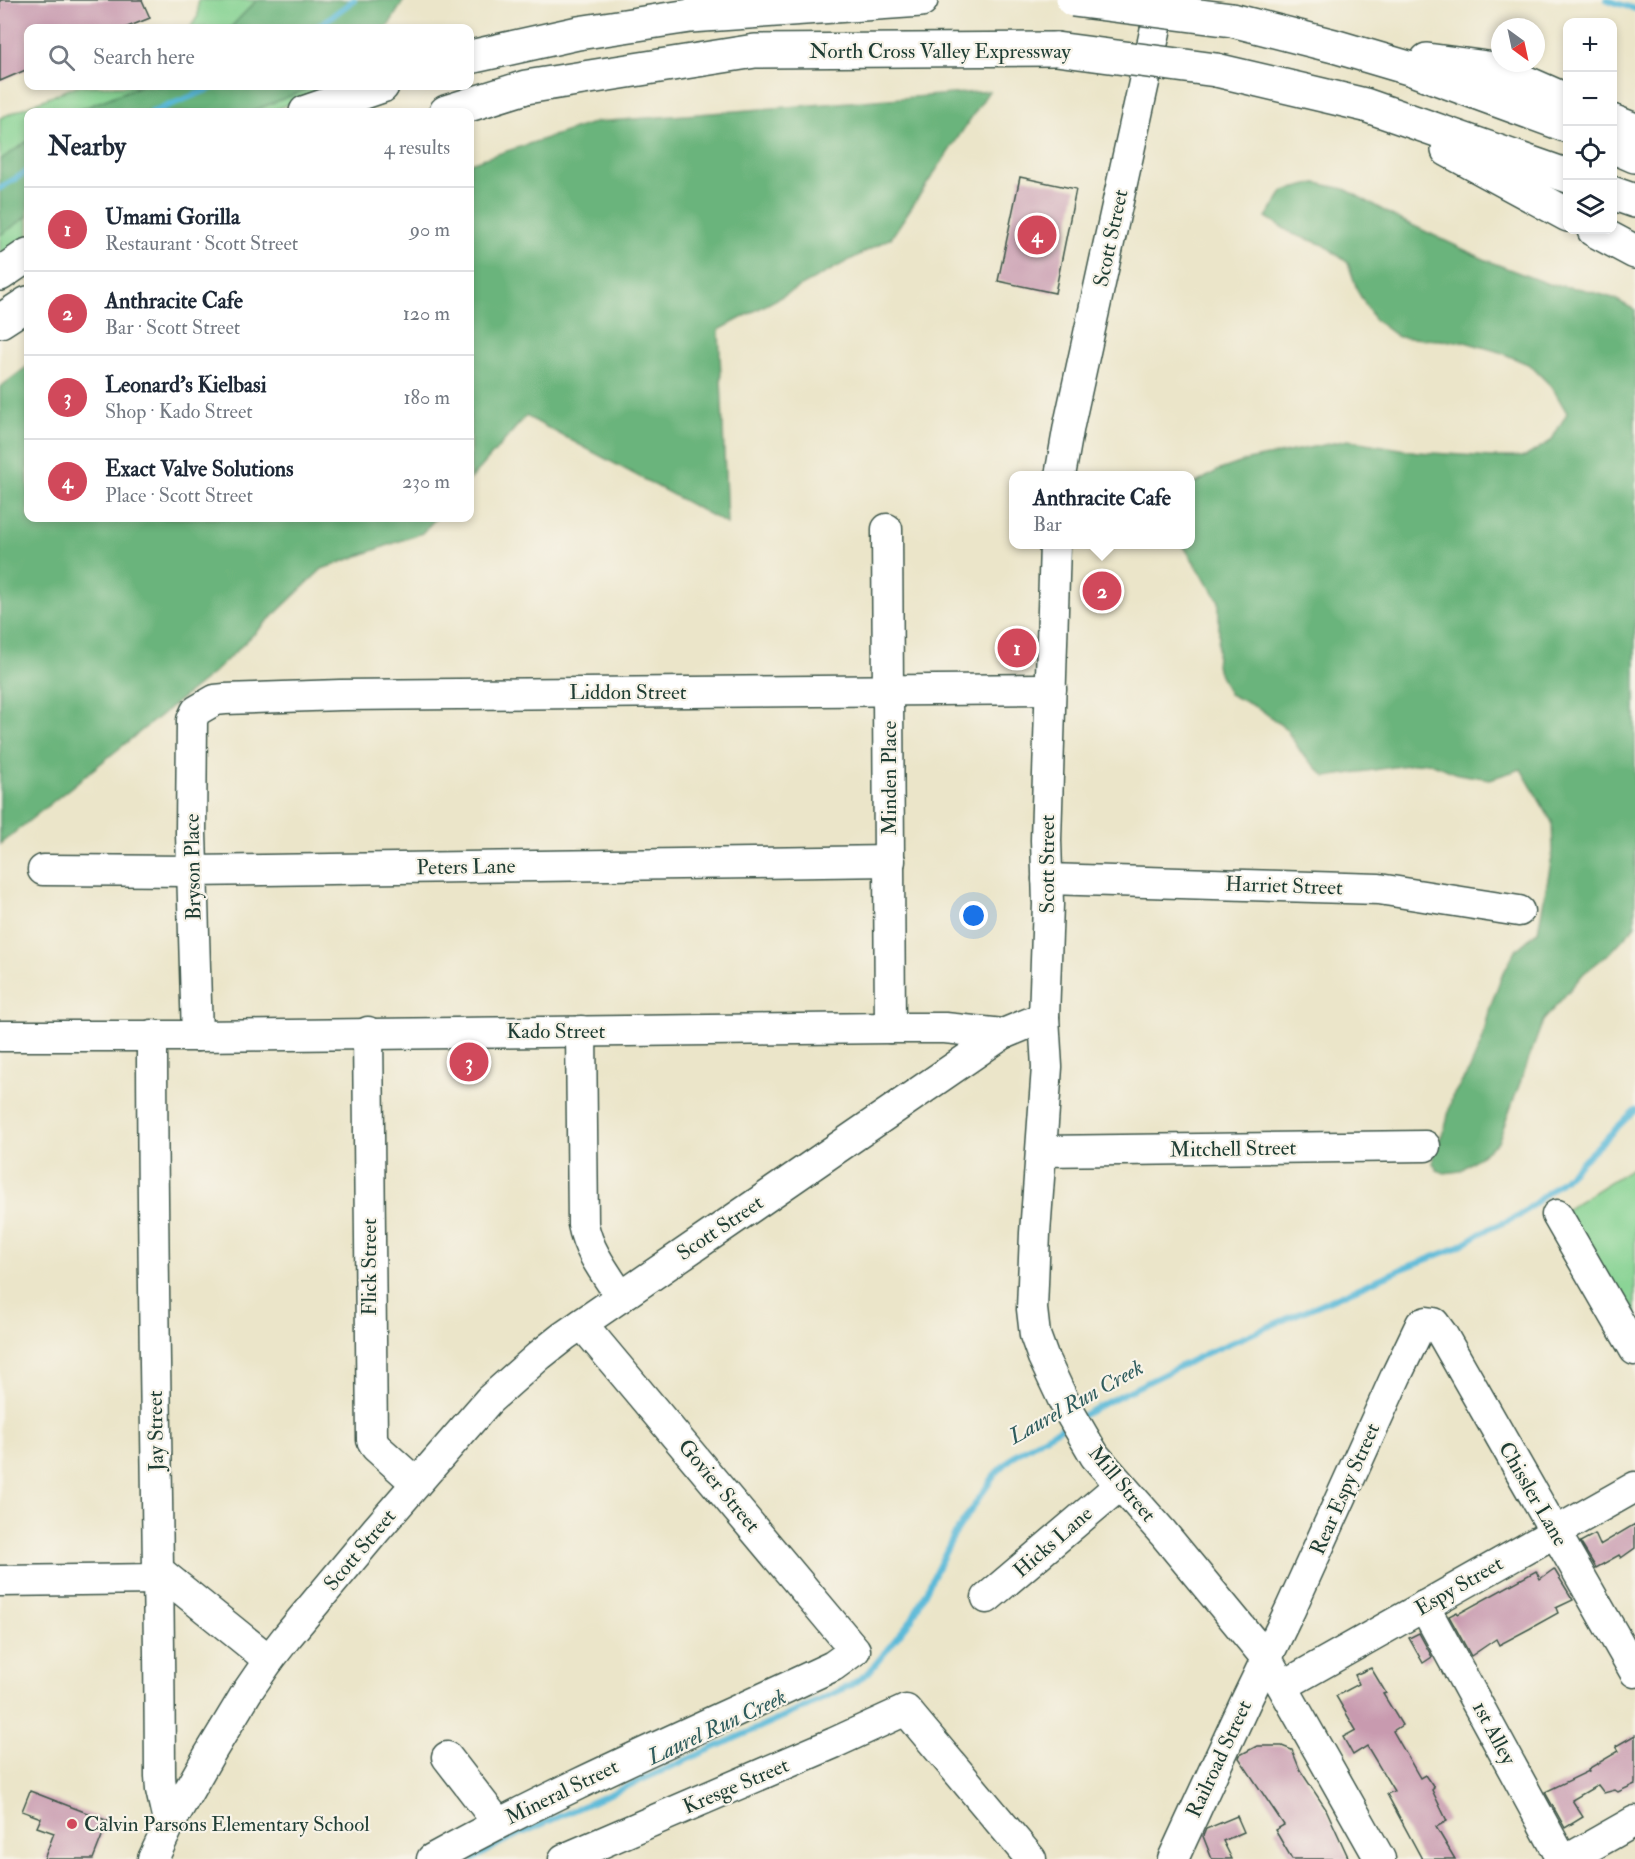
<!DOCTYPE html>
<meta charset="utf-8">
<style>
:root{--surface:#fff;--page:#f6f6f7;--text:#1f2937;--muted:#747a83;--line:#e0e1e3;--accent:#d1495b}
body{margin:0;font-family:"IM FELL Double Pica",serif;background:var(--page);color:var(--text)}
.controls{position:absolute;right:18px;top:18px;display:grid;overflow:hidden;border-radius:12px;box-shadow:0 3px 9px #0003}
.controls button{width:54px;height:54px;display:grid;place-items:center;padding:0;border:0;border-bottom:2px solid var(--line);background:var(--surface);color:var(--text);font:30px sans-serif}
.compass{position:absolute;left:1491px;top:18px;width:54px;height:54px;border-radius:50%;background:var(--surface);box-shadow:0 3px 9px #0003;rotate:147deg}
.you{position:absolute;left:974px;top:916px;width:21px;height:21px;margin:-15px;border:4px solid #fff;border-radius:50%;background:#1a73e8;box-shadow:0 0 0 9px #1a73e833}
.badge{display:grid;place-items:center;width:39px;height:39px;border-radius:50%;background:var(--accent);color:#fff;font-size:20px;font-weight:700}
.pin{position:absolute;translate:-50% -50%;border:3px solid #fff;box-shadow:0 2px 6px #0006}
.popup{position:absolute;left:1009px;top:471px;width:186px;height:78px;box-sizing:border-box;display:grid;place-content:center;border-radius:12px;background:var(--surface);filter:drop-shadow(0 2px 4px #0005);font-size:20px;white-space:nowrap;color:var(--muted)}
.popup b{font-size:22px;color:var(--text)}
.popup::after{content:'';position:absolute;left:50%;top:100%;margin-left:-12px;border:12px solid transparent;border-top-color:var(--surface)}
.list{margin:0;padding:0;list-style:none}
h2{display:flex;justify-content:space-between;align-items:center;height:78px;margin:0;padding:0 24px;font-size:26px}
h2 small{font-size:20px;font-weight:400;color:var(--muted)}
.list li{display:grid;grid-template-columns:39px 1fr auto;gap:18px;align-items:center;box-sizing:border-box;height:84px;padding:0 24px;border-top:2px solid var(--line)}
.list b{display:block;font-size:22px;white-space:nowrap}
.list p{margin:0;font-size:20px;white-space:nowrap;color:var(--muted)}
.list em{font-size:20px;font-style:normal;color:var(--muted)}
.icon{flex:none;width:33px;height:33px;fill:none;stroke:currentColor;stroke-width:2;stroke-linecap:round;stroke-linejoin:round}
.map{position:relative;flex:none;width:1635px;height:1859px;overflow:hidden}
.search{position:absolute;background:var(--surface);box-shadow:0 3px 9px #0003;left:24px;top:24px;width:450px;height:66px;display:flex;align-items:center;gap:15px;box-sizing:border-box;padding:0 21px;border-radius:12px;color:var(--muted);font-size:22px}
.panel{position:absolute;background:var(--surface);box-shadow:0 3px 9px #0003;left:24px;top:108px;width:450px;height:414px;border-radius:12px}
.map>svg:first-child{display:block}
.green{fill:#84d291;stroke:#528862;stroke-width:1.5}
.forest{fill:#6bb47b;stroke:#457858;stroke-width:1.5}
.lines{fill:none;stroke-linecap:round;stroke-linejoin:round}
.stream{stroke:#5ab9d8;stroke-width:6}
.building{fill:#c89aaf}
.minor-casing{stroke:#3e564a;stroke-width:33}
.highway-casing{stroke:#3e564a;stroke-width:36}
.minor{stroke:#fff;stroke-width:30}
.highway{stroke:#fff;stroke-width:33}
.highway-bridge-casing{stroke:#3e564a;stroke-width:36;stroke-linecap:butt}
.highway-bridge{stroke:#fff;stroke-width:33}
.poi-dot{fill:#d1495b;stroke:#f7f3e8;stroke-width:2}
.labels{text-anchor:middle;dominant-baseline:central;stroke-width:4.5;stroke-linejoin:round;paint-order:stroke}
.street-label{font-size:21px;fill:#1f3d34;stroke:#f7f3e8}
.poi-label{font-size:21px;fill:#1f3d34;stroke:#f7f3e8;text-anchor:start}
.water-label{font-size:22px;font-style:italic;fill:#2e5c5d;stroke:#f7f3e8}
</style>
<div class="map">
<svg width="1635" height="1859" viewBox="0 0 1635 1859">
<rect width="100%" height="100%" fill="#f7f3e8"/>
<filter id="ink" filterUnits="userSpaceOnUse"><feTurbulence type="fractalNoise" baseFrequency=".0167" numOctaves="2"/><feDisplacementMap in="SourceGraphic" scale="12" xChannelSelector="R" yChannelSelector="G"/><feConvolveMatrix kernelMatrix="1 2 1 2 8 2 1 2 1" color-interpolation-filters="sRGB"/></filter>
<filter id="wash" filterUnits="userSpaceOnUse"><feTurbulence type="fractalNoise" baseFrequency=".008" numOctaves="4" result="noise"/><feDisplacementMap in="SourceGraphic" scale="24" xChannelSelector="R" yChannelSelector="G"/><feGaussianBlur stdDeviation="1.35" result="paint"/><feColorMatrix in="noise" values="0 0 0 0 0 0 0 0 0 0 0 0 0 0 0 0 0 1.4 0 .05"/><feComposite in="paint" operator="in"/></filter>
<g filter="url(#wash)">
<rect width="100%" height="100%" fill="#ebe5c9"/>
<g class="green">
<polygon points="198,0 257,0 230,28 190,28 198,16"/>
<polygon points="76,86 140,86 74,112 28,112 28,141 0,160 0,118"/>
<polygon points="315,86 334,86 270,112 250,112"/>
<polygon points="28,216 28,242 0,259 0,235"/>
<polygon points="1635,1166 1635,1345 1557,1215"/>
</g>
<g class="forest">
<polygon points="257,0 404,0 387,28 230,28"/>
<polygon points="140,86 315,86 250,112 74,112"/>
<polygon points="989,91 891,238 719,330 727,524 526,416 470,480 470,163 596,122"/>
<polygon points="28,141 28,216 0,235 0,160"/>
<polygon points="1316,183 1345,189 1397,218 1488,261 1548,284 1582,289 1613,298 1635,310 1635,926 1611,952 1584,973 1543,1021 1498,1142 1460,1171 1444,1173 1437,1170 1433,1163 1433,1153 1445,1128 1452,1097 1469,1071 1482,1041 1490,1007 1501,978 1515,951 1538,931 1553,852 1552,822 1521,769 1490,779 1458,774 1428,762 1326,777 1303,755 1286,729 1260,709 1229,694 1216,666 1219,635 1219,601 1183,545 1190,544 1191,486 1217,471 1248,460 1348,440 1418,452 1491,457 1525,457 1551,441 1567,413 1552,387 1530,365 1500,352 1465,342 1398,337 1374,319 1358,292 1348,263 1324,245 1293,234 1266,217 1284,191"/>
<polygon points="28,366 28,518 436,518 422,533 322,569 212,674 0,844 0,387"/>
</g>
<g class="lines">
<g class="stream">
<polyline points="1607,0 1635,9"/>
<polyline points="316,28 354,0"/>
<polyline points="152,112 217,86"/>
<polyline points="0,188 28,171"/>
<polyline points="1080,1417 1107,1402 1207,1353 1402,1269 1456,1248 1486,1230 1519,1216 1564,1179 1635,1110"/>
<polyline points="473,1859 502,1842 801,1709 851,1685 869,1672 912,1619 953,1537 996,1473 1016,1454 1066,1425"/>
</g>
</g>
<g id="blocks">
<g class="building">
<polygon points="0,0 142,0 150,18 125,28 28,28 28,69 0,81"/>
<polygon points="1020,177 1076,189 1055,293 998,281"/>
<polygon points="1635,1524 1635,1548 1621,1558 1619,1555 1596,1568 1580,1542 1595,1534 1600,1545"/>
<polygon points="1554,1569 1573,1600 1556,1608 1558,1613 1529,1629 1499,1645 1496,1639 1471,1656 1449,1616 1457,1612 1458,1614 1536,1571 1540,1579"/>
<polygon points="1419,1633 1432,1657 1423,1663 1409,1638"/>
<polygon points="1371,1668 1386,1693 1383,1694 1402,1725 1393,1731 1420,1778 1425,1775 1434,1788 1432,1790 1447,1821 1436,1827 1455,1859 1422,1859 1387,1794 1394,1791 1367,1746 1353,1755 1343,1737 1356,1730 1336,1696 1359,1684 1355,1675"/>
<polygon points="1635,1735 1635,1784 1618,1792 1615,1790 1604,1793 1598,1785 1572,1800 1583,1817 1565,1828 1545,1792 1589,1771 1588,1769 1619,1751 1616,1746"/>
<polygon points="1257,1746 1282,1746 1292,1750 1300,1770 1326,1809 1349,1859 1292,1859 1275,1830 1284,1825 1239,1758 1240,1755"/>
<polygon points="30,1791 108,1821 93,1859 44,1859 54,1833 37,1827 41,1818 22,1811"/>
<polygon points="1237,1816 1244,1832 1223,1841 1232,1859 1212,1859 1203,1836 1206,1829"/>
</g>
</g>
</g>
<g filter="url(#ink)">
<use href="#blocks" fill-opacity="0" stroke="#3e564a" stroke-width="1.5"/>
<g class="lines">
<g class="minor-casing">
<g id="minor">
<polyline points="1060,476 1069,425 1162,0"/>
<polyline points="887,529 890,1028"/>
<polyline points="1055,544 1046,840 1048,904 1044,1017 1047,1067 1035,1233 1032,1309 1035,1335 1043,1357 1067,1408 1095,1456 1163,1533 1267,1659 1380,1859"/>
<polyline points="43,870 193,871 890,861"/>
<polyline points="1047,879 1379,889 1519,911"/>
<path d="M581 1031 583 1224C588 1251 606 1274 621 1297"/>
<polyline points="368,1032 372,1440 376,1447 416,1483"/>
<path d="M152 1035C152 1282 159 1529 160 1776L161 1790 169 1825"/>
<polyline points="0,1036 197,1036 890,1028 945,1028 1003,1034"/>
<polyline points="197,1036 191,833 192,720 196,711 215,700 225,699 340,695 1051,689"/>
<polyline points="1042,1151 1425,1146"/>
<polyline points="1557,1215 1635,1350"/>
<polyline points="159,1571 269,1660"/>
<polyline points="0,1581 159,1579"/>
<polyline points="987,1598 1120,1485"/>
<polyline points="1424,1606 1562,1859"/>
<polyline points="1283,1686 1635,1487"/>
<polyline points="447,1757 498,1823"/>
<polyline points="153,1859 169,1825 209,1755 247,1692 269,1660 286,1638 376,1530 489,1400 540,1355 564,1336 1003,1034 1044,1017"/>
<path d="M432 1859C562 1787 699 1729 833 1666L855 1650 582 1324"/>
<polyline points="564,1859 834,1743 906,1710 1031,1859"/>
<polyline points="1173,1859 1246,1701 1290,1610 1396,1376 1421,1324 1427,1322 1434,1323 1442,1334 1635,1672"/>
<polyline points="1568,1859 1635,1821"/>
</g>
</g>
<g class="highway-casing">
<g id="highway">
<polyline points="1232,20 1334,46 1412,69 1568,126"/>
<polyline points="470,57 578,33 690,16 921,0"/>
<polyline points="1427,60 1495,69 1568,101"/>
<polyline points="1216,70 1365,105 1568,176"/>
<polyline points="306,112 382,86"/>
<polyline points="446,112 526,87 755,51 1056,49"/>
<polyline points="1612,121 1635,130"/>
<polyline points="1612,146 1635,156"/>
<polyline points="1448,150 1568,215"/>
<polyline points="1612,193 1635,201"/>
<polyline points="1594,230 1635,252"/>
<polyline points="0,274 28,255"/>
<polyline points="0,321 28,303"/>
</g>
</g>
<use href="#minor" class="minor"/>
<use href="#highway" class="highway"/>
<g class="highway-bridge-casing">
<g id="highway-bridge">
<polyline points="1073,0 1232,20"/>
<polyline points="1056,49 1216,70"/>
</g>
</g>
<use href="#highway-bridge" class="highway-bridge"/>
</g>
</g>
<circle class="poi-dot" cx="72" cy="1824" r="6"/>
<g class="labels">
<g class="street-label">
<text x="940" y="51">North Cross Valley Expressway</text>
<text transform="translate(1111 238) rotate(-78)">Scott Street</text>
<text x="628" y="692">Liddon Street</text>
<text transform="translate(889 778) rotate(-90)">Minden Place</text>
<text transform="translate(1047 864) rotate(-90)">Scott Street</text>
<text transform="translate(193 867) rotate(-91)">Bryson Place</text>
<text transform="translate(466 867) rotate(-1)">Peters Lane</text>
<text transform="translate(1284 886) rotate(2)">Harriet Street</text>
<text x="556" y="1031">Kado Street</text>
<text transform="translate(1233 1149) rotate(-1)">Mitchell Street</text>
<text transform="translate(720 1228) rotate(-34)">Scott Street</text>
<text transform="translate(369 1267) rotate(-90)">Flick Street</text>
<text transform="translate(156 1431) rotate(-91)">Jay Street</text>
<text transform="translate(1122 1484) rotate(50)">Mill Street</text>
<text transform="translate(719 1486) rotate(50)">Govier Street</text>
<text transform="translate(1345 1489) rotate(-66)">Rear Espy Street</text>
<text transform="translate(1533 1494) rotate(60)">Chissler Lane</text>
<text transform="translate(1053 1542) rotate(-41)">Hicks Lane</text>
<text transform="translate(360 1550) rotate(-50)">Scott Street</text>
<text transform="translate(1459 1586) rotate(-30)">Espy Street</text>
<text transform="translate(1494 1733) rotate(62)">1st Alley</text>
<text transform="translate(1219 1759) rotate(-65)">Railroad Street</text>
<text transform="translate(736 1786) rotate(-23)">Kresge Street</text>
<text transform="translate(562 1792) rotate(-26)">Mineral Street</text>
</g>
<g class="poi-label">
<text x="84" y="1824">Calvin Parsons Elementary School</text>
</g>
<g class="water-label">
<text transform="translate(1076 1402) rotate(-29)">Laurel Run Creek</text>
<text transform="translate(717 1727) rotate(-25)">Laurel Run Creek</text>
</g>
</g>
</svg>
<div class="controls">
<button>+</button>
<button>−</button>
<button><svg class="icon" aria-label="locate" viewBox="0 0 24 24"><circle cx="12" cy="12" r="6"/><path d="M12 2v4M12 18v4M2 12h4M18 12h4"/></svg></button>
<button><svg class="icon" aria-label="layers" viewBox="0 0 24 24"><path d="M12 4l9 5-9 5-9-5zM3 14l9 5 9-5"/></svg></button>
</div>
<svg class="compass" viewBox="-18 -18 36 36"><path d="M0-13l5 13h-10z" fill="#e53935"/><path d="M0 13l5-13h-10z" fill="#747a83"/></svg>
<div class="you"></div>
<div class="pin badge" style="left:1017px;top:648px">1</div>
<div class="pin badge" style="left:1102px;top:591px">2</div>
<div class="popup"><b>Anthracite Cafe</b>Bar</div>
<div class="pin badge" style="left:469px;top:1062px">3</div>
<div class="pin badge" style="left:1037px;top:235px">4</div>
<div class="search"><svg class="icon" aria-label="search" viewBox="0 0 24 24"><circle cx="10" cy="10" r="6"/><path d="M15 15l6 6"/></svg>Search here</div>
<section class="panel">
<h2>Nearby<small>4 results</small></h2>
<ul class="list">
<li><span class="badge">1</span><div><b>Umami Gorilla</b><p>Restaurant · Scott Street</p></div><em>90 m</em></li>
<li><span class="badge">2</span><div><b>Anthracite Cafe</b><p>Bar · Scott Street</p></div><em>120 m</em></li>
<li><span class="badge">3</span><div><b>Leonard's Kielbasi</b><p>Shop · Kado Street</p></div><em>180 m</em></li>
<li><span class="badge">4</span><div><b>Exact Valve Solutions</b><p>Place · Scott Street</p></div><em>230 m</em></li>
</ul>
</section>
</div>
